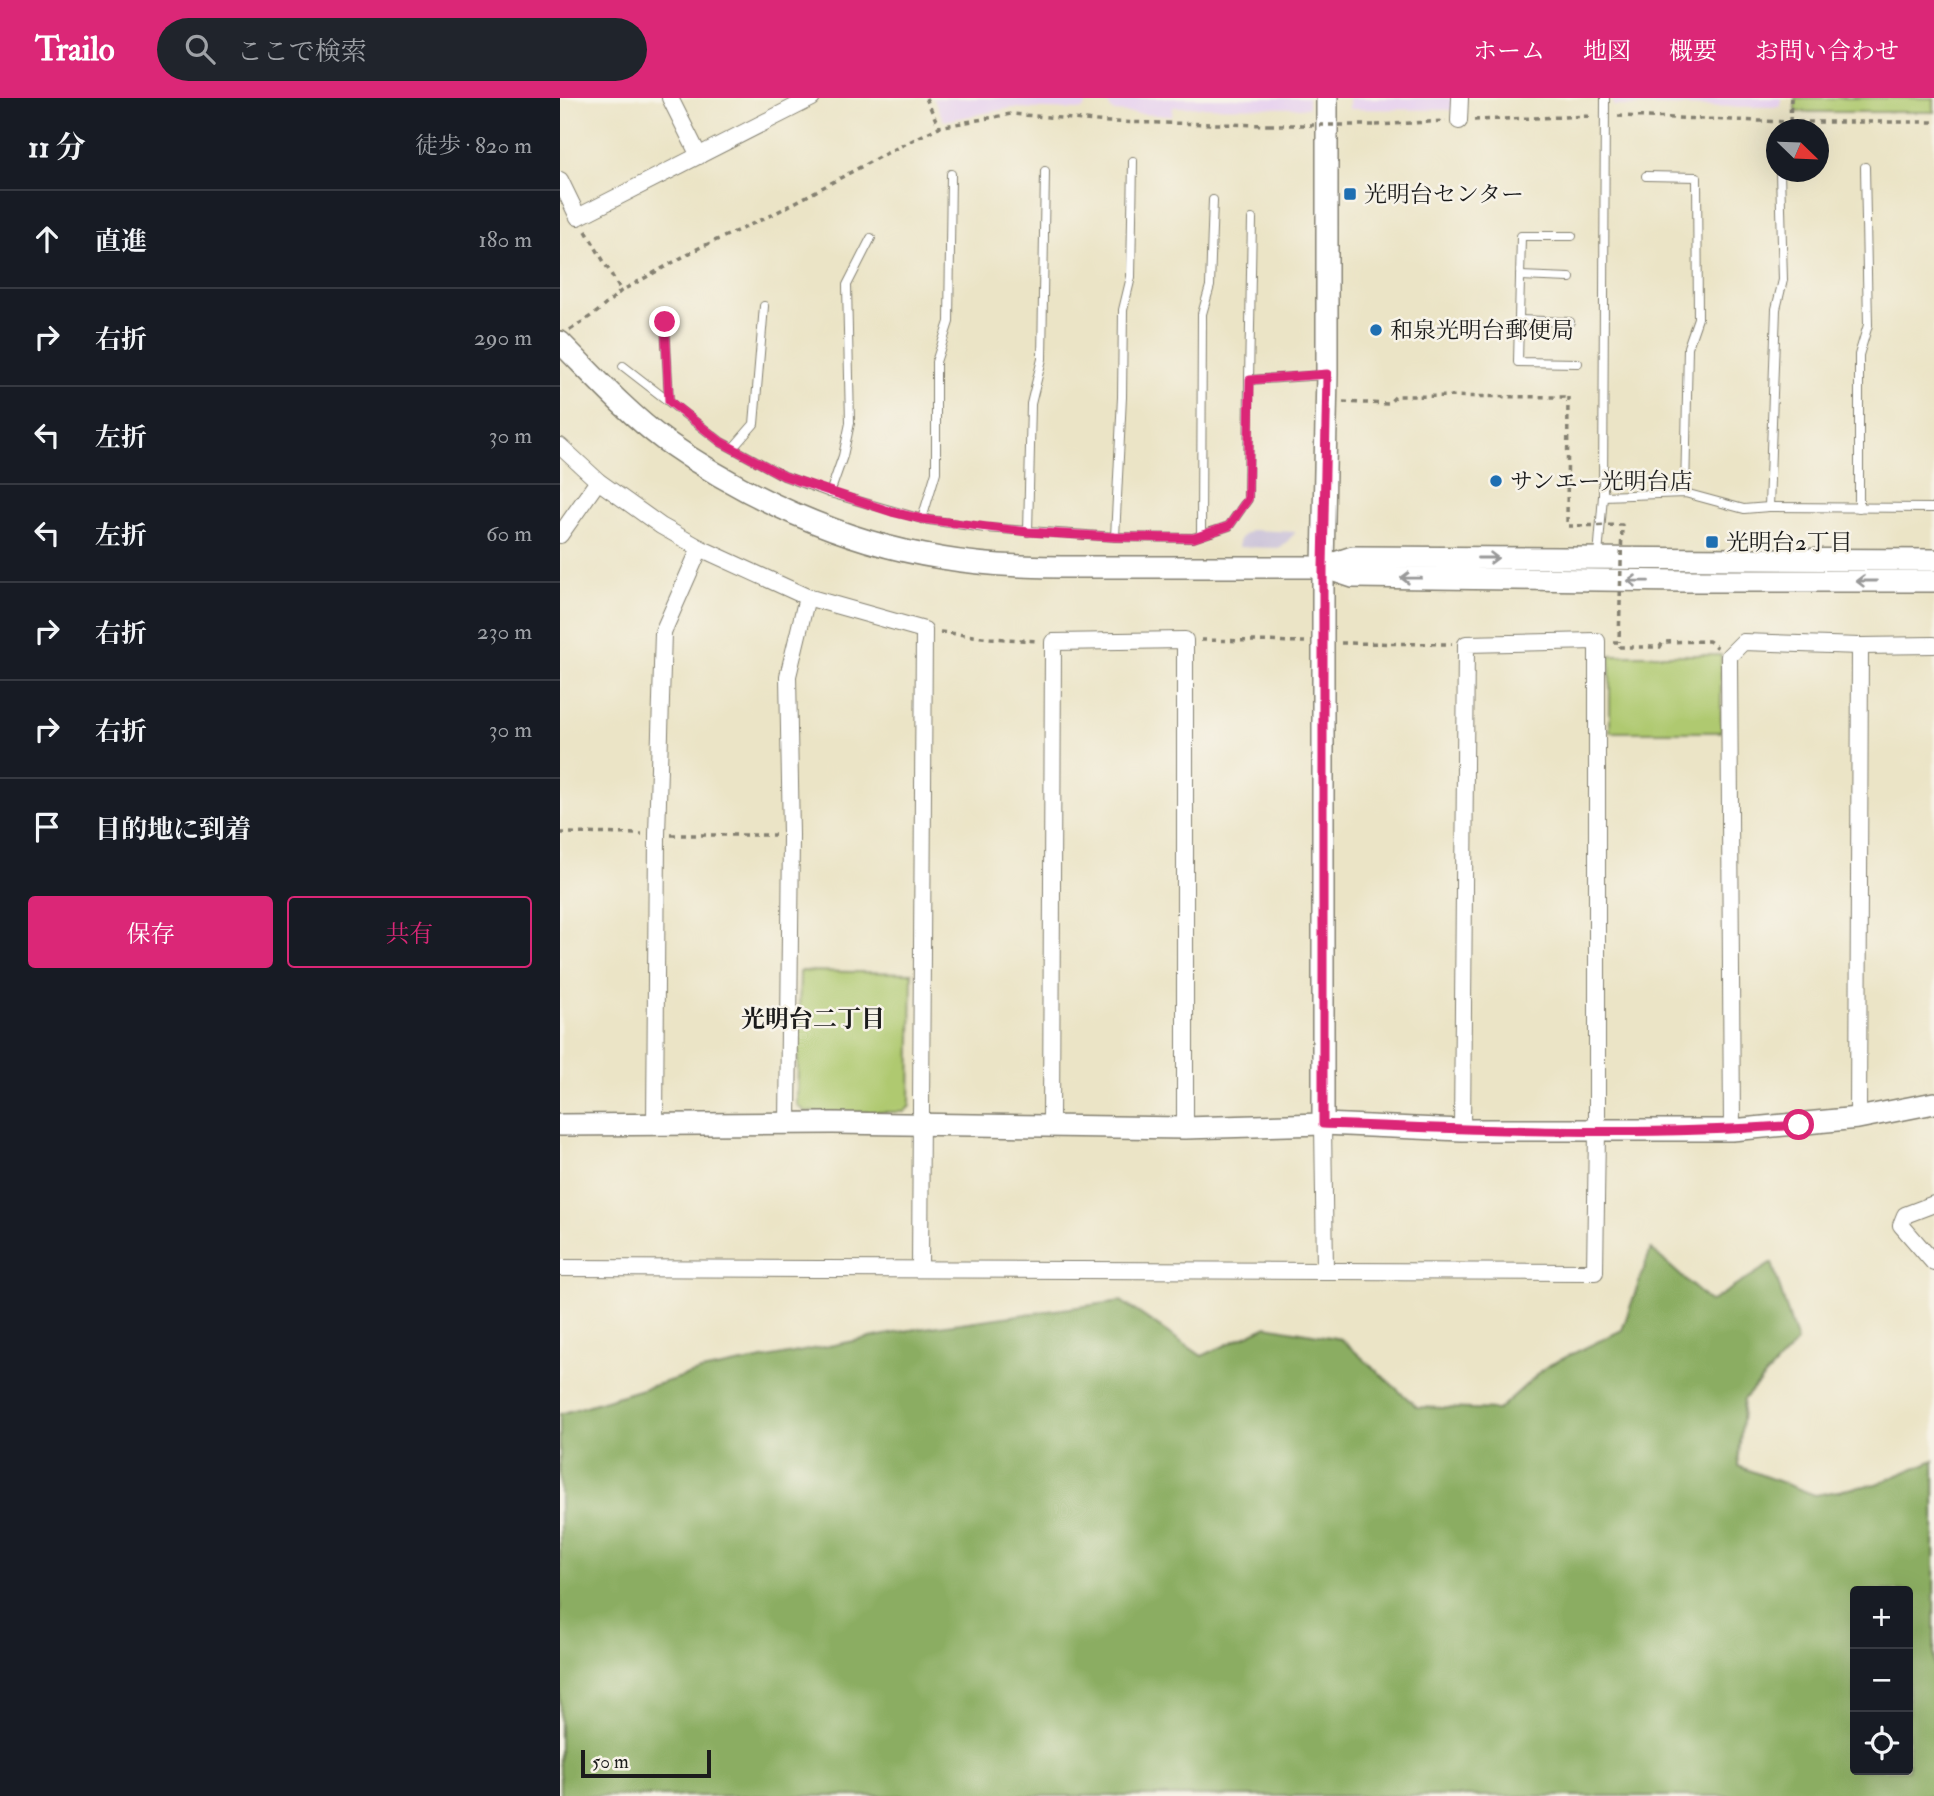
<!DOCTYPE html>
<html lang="ja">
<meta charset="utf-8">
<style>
:root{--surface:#171b24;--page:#20242c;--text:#f1f3f6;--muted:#9ea1a6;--line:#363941;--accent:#db2777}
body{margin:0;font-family:"IM FELL Double Pica","Noto Serif JP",serif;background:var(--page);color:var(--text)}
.controls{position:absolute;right:21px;bottom:21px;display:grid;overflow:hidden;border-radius:7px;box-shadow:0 7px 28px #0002}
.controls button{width:63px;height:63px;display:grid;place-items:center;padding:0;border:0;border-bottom:2px solid var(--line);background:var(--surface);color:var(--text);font:35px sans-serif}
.compass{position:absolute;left:1206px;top:21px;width:63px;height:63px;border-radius:50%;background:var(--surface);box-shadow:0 7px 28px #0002;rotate:113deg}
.scale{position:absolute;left:21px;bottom:18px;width:130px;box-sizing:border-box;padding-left:7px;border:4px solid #1c1c1c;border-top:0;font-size:19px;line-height:24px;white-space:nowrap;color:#1c1c1c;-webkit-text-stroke:5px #f7f3e8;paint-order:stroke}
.stop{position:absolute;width:21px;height:21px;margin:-16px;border:5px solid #db2777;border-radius:50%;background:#fff}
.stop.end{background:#db2777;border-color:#fff;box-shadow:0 2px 7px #0008}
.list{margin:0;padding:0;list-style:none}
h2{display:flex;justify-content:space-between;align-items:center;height:91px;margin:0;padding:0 28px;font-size:30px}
h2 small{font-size:23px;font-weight:400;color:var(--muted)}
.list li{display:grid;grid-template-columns:46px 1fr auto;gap:21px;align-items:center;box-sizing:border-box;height:98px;padding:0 28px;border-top:2px solid var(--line)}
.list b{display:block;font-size:26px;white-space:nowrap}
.list em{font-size:23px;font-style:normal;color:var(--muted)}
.actions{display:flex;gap:14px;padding:21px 28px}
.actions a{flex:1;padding:16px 0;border:2px solid var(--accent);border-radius:7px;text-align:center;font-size:24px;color:var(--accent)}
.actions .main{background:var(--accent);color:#fff}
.icon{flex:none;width:38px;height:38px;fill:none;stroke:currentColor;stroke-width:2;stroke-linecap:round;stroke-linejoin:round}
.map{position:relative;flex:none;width:1374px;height:1698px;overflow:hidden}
header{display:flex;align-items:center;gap:42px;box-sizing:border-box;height:98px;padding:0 35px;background:var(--accent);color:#fff}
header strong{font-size:33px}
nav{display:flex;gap:38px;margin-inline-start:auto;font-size:24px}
.search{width:490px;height:63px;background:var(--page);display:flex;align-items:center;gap:18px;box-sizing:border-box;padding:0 24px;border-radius:38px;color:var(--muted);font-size:26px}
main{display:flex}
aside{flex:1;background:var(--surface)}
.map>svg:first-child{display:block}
.built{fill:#e7d2ef}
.industrial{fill:#c8bfd8}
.green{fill:#afc96f;stroke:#667246;stroke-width:2}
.forest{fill:#8bad62;stroke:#54643f;stroke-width:2;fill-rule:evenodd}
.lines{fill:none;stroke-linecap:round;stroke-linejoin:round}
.lane-casing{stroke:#848071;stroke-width:10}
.street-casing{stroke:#848071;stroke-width:18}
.secondary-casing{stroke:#848071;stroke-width:24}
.path{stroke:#848071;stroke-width:3.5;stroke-dasharray:5 5;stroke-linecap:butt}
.lane{stroke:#fff;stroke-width:8}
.street{stroke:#fff;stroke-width:16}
.secondary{stroke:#fff;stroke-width:21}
.path-bridge{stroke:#848071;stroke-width:3.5;stroke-dasharray:5 5;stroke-linecap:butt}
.oneway{stroke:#999}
.route{stroke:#db2777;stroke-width:9}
.poi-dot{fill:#1f6fb2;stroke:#f7f3e8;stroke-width:2.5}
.labels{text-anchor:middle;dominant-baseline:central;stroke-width:5;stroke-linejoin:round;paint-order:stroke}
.poi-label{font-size:23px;fill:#1c1c1c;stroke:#f7f3e8;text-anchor:start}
.neighbourhood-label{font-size:24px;font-weight:bold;fill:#1c1c1c;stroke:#f7f3e8}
</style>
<header>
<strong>Trailo</strong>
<div class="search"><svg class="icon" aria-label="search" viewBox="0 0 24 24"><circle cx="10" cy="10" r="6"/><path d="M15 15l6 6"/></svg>ここで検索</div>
<nav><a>ホーム</a><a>地図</a><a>概要</a><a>お問い合わせ</a></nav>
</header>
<main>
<aside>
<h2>11 分<small>徒歩 · 820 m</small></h2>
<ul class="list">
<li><svg class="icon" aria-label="ahead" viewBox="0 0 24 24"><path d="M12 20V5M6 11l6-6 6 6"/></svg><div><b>直進</b></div><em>180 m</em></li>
<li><svg class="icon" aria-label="right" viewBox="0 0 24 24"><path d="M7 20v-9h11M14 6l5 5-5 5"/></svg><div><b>右折</b></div><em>290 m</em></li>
<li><svg class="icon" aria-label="left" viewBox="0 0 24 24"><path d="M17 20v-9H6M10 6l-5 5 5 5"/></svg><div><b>左折</b></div><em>30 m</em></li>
<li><svg class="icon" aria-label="left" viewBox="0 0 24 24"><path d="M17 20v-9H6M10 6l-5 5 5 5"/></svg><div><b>左折</b></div><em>60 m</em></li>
<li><svg class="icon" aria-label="right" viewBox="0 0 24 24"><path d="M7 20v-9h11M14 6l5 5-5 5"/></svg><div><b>右折</b></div><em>230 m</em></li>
<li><svg class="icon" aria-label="right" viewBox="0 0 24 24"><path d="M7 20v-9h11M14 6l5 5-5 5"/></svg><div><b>右折</b></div><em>30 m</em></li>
<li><svg class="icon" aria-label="arrive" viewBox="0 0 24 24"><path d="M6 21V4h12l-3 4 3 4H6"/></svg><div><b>目的地に到着</b></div></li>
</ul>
<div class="actions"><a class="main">保存</a><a>共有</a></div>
</aside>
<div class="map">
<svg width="1374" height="1698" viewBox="0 0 1374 1698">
<rect width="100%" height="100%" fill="#f7f3e8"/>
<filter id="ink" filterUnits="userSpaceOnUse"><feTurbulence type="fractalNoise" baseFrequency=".0143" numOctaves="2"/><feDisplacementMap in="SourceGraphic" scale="14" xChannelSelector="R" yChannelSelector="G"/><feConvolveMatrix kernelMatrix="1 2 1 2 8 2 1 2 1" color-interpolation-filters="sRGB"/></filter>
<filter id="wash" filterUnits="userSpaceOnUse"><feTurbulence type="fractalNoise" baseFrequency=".00686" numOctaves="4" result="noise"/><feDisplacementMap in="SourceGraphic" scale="28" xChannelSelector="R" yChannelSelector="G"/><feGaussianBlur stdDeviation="1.57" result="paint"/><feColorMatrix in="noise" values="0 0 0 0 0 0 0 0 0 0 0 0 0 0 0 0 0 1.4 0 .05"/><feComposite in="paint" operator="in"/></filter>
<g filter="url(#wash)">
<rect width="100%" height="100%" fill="#ebe4c6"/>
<g class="built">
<polygon points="373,0 748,0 748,10 613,9 612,18 554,14 547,6 527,6 522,12 451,10 384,23"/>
<polygon points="789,0 894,0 894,12 789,11"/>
<polygon points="1053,0 1221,0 1221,9 1053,8"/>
</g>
<polygon class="industrial" points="691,432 736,434 721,450 678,449 680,440"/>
<g class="green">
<rect x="1235" y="0" width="139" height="14"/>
<rect x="1050" y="557" width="111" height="77"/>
<polygon points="240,873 352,875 350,1008 344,1014 246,1014 237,1007"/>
</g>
<path class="forest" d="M1091 1151 1150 1204 1212 1165 1237 1244 1184 1301 1178 1368 1255 1397 1316 1386 1374 1362V1698H0V1316L141 1273 350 1232 561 1203 642 1258 707 1228 781 1241 857 1309 938 1312 987 1268 1062 1232ZM1295 1493H1348V1672H1295Z"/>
</g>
<g filter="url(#ink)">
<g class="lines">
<g class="lane-casing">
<g id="lane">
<polyline points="1086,78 1137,79 1138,220 1128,249 1125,395"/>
<polyline points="1012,138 961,138 958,264 1018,265"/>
<polyline points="960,178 1010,180"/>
<polyline points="959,222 1010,224"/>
<polyline points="105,224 109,303"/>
<polyline points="63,268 161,344 224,378 270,395 362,421 425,430 555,439 633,440 669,428 688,401 689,282 764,277"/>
<polyline points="689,282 692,121"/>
<polyline points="173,350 194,326 204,208"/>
<polyline points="270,395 283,358 290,325 287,187 311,140"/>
<polyline points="1043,398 1125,395 1184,411 1209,409 1374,410"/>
<polyline points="1209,409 1216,211 1223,182 1220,74"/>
<polyline points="1299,410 1299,257 1308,227 1305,69"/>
<polyline points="362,421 376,374 376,264 389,224 391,76"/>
<polyline points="468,434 471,306 482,261 485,73"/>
<polyline points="641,437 642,216 650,188 653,102"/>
<polyline points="555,439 562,299 563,212 571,179 573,63"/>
<polyline points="1038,458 1043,398 1045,0"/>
</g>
</g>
<g class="street-casing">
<g id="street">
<polyline points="110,0 139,58"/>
<polyline points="899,23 900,0"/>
<polyline points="0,82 18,119 252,0"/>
<polyline points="0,348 38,383 101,428 140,450 247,499 364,532 360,1171"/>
<polyline points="0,437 38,383"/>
<polyline points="1298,1020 1300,548"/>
<polyline points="228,1026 231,737 228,578 247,499"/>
<polyline points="763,1026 765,1172"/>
<polyline points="95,1027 97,737 103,534 140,450"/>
<polyline points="491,1029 493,544 625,542 625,1030"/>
<polyline points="1172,1032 1169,558 1183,544 1300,548 1374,547"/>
<polyline points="1374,1106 1345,1117 1341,1127 1374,1165"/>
<polyline points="0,1170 1035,1174 1037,1033 1037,543 906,546 902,1032"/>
</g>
</g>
<g class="secondary-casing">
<g id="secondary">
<path d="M0 244C33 277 66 314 104 342 185 399 282 444 381 460 438 470 498 469 556 469 625 469 694 469 763 469L793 459 1374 462"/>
<polyline points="763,469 793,479 1125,483 1374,483"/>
<polyline points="763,1026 763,469 767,276 767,0"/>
<polyline points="0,1027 273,1025 625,1030 763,1026 902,1032 1172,1032 1298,1020 1374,1005"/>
</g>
</g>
<g class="path">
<polyline points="366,0 379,29"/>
<polyline points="1058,18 1230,24 1374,24"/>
<polyline points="914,22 1033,18"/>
<polyline points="1230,24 1231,0"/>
<polyline points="816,27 886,23"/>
<polyline points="26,133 61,193"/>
<polyline points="10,232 37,214 61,193 139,150 212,117 319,59 379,29 451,16 549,24 709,27"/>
<polyline points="783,304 828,306 836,298 1008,299"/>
<polyline points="380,534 430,540 477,543"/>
<polyline points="641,542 745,544"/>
<polyline points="1053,544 1059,544 1060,549 1100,549 1103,544 1149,543 1157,550"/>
<polyline points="781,545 892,546"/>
<polyline points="0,735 82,736"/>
<polyline points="111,737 215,737"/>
</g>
<use href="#lane" class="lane"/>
<use href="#street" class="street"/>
<use href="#secondary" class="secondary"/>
<g class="path-bridge">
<polyline points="709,27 816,27"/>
<polyline points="1008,299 1007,428 1062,427 1059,544"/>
</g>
</g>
<defs><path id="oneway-shaft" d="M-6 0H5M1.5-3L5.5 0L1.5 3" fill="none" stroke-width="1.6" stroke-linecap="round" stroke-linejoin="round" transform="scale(1.75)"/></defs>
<g class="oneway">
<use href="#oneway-shaft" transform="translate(928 460)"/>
<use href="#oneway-shaft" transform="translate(851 480) rotate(-179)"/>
<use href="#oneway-shaft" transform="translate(1078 483) rotate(-179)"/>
<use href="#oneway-shaft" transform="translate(1306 483) rotate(180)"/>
</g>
</g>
<g class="lines" filter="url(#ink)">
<path class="route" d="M105 224 109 303 161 344 224 378 332 414 362 421 468 434 555 439 634 440 669 428 688 401 690 282 767 276 763 469V1026C921 1032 1081 1039 1239 1027"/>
</g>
<g class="poi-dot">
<rect x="783" y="89" width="14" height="14" rx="3.5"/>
<circle cx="816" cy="232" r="7"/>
<circle cx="936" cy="383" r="7"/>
<rect x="1145" y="437" width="14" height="14" rx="3.5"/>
</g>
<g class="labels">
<g class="poi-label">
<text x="804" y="96">光明台センター</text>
<text x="830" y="232">和泉光明台郵便局</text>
<text x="950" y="383">サンエー光明台店</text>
<text x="1166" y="444">光明台2丁目</text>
</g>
<g class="neighbourhood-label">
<text x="253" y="921">光明台二丁目</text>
</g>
</g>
</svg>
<div class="controls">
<button>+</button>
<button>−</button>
<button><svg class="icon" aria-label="locate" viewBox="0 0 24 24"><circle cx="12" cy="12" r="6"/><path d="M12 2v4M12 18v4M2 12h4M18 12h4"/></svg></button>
</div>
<svg class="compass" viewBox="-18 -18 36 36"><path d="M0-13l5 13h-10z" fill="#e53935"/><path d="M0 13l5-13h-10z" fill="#9ea1a6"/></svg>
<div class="scale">50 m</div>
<div class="stop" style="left:1239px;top:1027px"></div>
<div class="stop end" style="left:105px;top:224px"></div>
</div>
</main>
